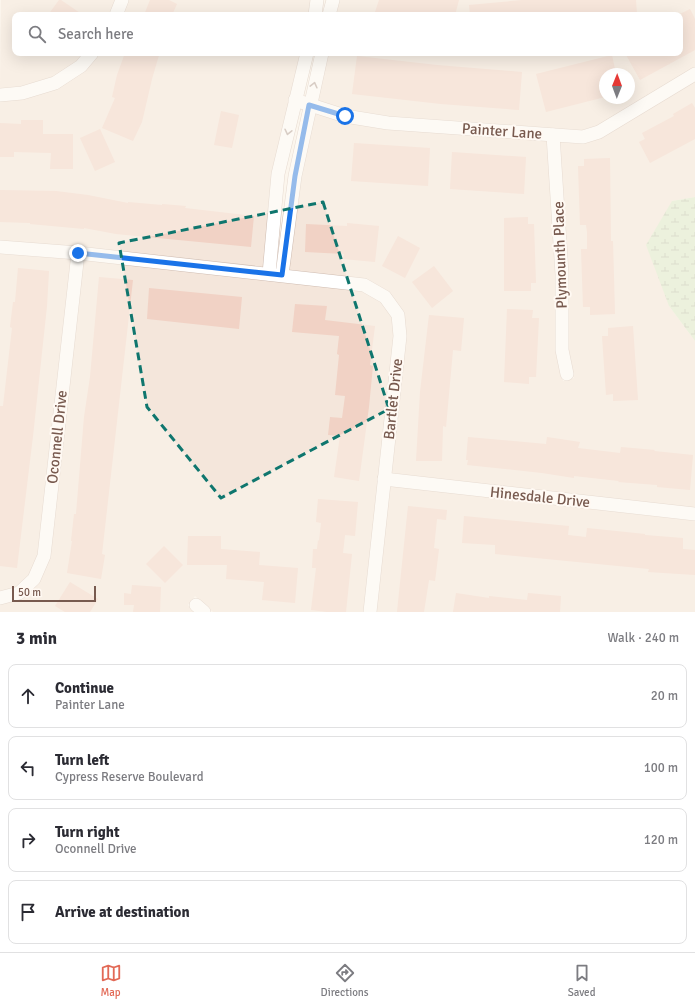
<!DOCTYPE html>
<meta charset="utf-8">
<style>
:root{--surface:#fff;--page:#f2f2f3;--text:#2b2b33;--muted:#7c7c81;--line:#e1e1e2;--accent:#e26956}
body{margin:0;font-family:Signika,sans-serif;background:var(--page);color:var(--text)}
.compass{position:absolute;left:599px;top:68px;width:36px;height:36px;border-radius:50%;background:var(--surface);box-shadow:0 4px 16px #0002;rotate:1deg}
.scale{position:absolute;left:12px;bottom:10px;width:84px;box-sizing:border-box;padding-left:4px;border:2px solid #785a4f;border-top:0;font-size:11px;line-height:14px;white-space:nowrap;color:#785a4f;-webkit-text-stroke:3px #fff9f3;paint-order:stroke}
.stop{position:absolute;width:12px;height:12px;margin:-9px;border:3px solid #1a73e8;border-radius:50%;background:#fff}
.stop.end{background:#1a73e8;border-color:#fff;box-shadow:0 1px 4px #0008}
.list{margin:0;padding:0;list-style:none}
h2{display:flex;justify-content:space-between;align-items:center;height:52px;margin:0;padding:0 16px;font-size:17px}
h2 small{font-size:13px;font-weight:400;color:var(--muted)}
.list li{display:grid;grid-template-columns:26px 1fr auto;gap:12px;align-items:center;box-sizing:border-box;height:64px;margin:0 8px 8px;padding:0 8px;border:1px solid var(--line);border-radius:8px}
.list b{display:block;font-size:15px;white-space:nowrap}
.list p{margin:0;font-size:13px;white-space:nowrap;color:var(--muted)}
.list em{font-size:13px;font-style:normal;color:var(--muted)}
.icon{flex:none;width:22px;height:22px;fill:none;stroke:currentColor;stroke-width:2;stroke-linecap:round;stroke-linejoin:round}
.map{position:relative;flex:none;width:695px;height:612px;overflow:hidden}
.search{position:absolute;background:var(--surface);box-shadow:0 4px 16px #0002;left:12px;right:12px;top:12px;height:44px;display:flex;align-items:center;gap:10px;box-sizing:border-box;padding:0 14px;border-radius:8px;color:var(--muted);font-size:15px}
.sheet{height:340px;background:var(--surface)}
nav{display:flex;justify-content:space-around;align-items:center;box-sizing:border-box;height:56px;border-top:1px solid var(--line);background:var(--surface);font-size:11px;color:var(--muted)}
nav a{display:grid;justify-items:center;gap:2px}
nav .on{color:var(--accent)}
.map>svg:first-child{display:block}
.residential{fill:#f4e6db;fill-rule:evenodd}
.wetland{fill:url(#wetland-marsh)}
.building{fill:#f1d2c5}
.lines{fill:none;stroke-linecap:round;stroke-linejoin:round}
.minor-casing{stroke:#cfbcb1;stroke-width:14}
.minor{stroke:#fff;stroke-width:13}
.oneway{stroke:#ae9c95}
.route{stroke:#1a73e8;stroke-width:5}
.marked{fill:none;stroke:#0f766e;stroke-width:3;stroke-dasharray:8 5;stroke-linejoin:round}
.labels{text-anchor:middle;dominant-baseline:central;stroke-width:4;stroke-linejoin:round;paint-order:stroke}
.street-label{font-size:15px;fill:#785a4f;stroke:#fff9f3}
</style>
<div class="map">
<svg width="695" height="612" viewBox="0 0 695 612">
<defs>
<pattern id="wetland-marsh" width="20" height="14" patternUnits="userSpaceOnUse"><rect width="20" height="14" fill="#daebca"/><path d="M1 5h8M5 5V1M11 12h8M15 12V8" fill="none" stroke="#b6c1a6"/></pattern>
</defs>
<rect width="100%" height="100%" fill="#fcf5ed"/>
<g class="residential">
<polygon points="1,0 115,0 110,15 15,15 15,53 84,53 77,61 53,77 21,86 0,88"/>
<polygon points="128,0 311,0 309,15 122,15"/>
<path d="M339 0H695V67L597 126 582 130 389 116 346 109 316 100 328 53H680V15H335ZM605 74H629V98H605Z"/>
<polygon points="100,53 301,53 273,172 264,267 73,246 0,241 0,101 56,89 84,72"/>
<polygon points="695,81 695,197 672,201 669,306 695,341 695,508 391,473 406,337 389,293 367,279 289,270 300,177 313,113 344,122 387,129 548,141 556,274 556,350 563,381 574,378 568,349 568,274 560,142 582,144 601,138"/>
<polygon points="0,254 71,259 39,554 29,575 17,587 0,591"/>
<polygon points="83,260 362,291 381,302 393,318 394,336 365,612 213,612 195,596 188,605 195,612 0,612 0,604 20,599 39,582"/>
<polygon points="390,486 695,521 695,612 376,612"/>
</g>
<polygon class="wetland" points="695,197 695,341 669,306 646,245 672,201"/>
<g class="building">
<polygon points="59,0 61,0 83,15 48,15"/>
<polygon points="150,0 169,0 177,4 172,15 144,15"/>
<polygon points="379,0 459,0 455,15 374,15"/>
<polygon points="522,0 636,0 637,15 603,14 470,15 469,5"/>
<polygon points="690,9 695,19 695,50 640,80 625,53 680,53 680,14"/>
<polygon points="125,53 153,53 159,55 152,79 142,122 133,141 102,128 115,98 112,97 117,75"/>
<polygon points="612,55 616,74 605,74 605,97 546,112 536,74"/>
<polygon points="357,56 437,65 522,72 519,110 441,104 352,94"/>
<polygon points="692,103 695,108 695,139 650,163 639,142 645,139 642,133 674,116 673,114"/>
<polygon points="221,111 239,115 232,148 214,145"/>
<polygon points="21,120 43,120 43,134 73,134 73,169 50,169 51,153 14,152 14,157 0,157 0,123 21,124"/>
<polygon points="100,129 115,162 95,171 80,138"/>
<polygon points="354,143 430,148 428,186 351,181"/>
<polygon points="452,152 526,157 524,194 450,189"/>
<polygon points="610,158 611,241 613,241 615,314 590,315 590,307 583,307 581,249 587,249 587,232 586,225 580,225 578,166 584,166 584,159"/>
<polygon points="0,190 56,191 88,195 128,203 128,202 162,205 162,204 186,206 185,208 254,216 251,247 116,234 84,228 84,229 30,224 30,223 0,222"/>
<polygon points="528,217 528,224 534,224 536,283 531,283 531,291 504,291 504,218"/>
<polygon points="347,223 379,226 375,262 343,259 344,254 305,252 306,224 347,226"/>
<polygon points="398,236 420,248 405,278 382,266"/>
<polygon points="434,266 453,291 432,308 412,282"/>
<polygon points="18,268 49,271 47,306 33,436 17,568 0,566 0,406 3,406 12,328 10,327 13,302 15,302"/>
<polygon points="99,277 133,280 102,554 105,555 101,579 67,573 72,541 71,541 74,514 76,514 84,417 90,377"/>
<polygon points="149,288 242,297 239,329 147,319"/>
<polygon points="295,304 327,306 325,320 375,326 370,365 373,366 369,407 359,481 334,477 340,436 328,435 330,417 342,418 345,396 335,395 339,355 337,354 339,336 292,332"/>
<polygon points="507,309 533,310 532,318 539,318 536,377 529,377 529,384 504,382"/>
<polygon points="429,315 464,318 461,351 453,350 446,427 443,426 442,461 416,461 420,392"/>
<polygon points="633,326 638,400 613,401 613,394 606,395 602,336 608,336 608,328"/>
<polygon points="468,437 546,444 547,437 580,442 578,448 620,453 621,447 655,450 654,451 693,455 690,490 657,487 657,485 618,482 619,481 574,476 574,478 542,473 467,465 468,460 466,460"/>
<polygon points="318,499 358,502 355,536 345,535 343,553 352,554 346,612 327,612 311,610 316,568 312,568 313,549 317,549 318,540 319,541 321,523 316,522"/>
<polygon points="408,506 447,510 446,520 437,519 434,548 439,549 435,581 429,580 424,612 397,612"/>
<polygon points="464,516 569,526 568,535 586,537 587,528 645,534 645,535 683,538 683,549 695,550 695,575 648,572 649,569 495,554 495,545 462,543"/>
<polygon points="188,536 221,536 221,549 260,552 259,565 298,568 295,603 262,600 264,582 226,579 227,565 187,565"/>
<polygon points="164,546 183,565 165,583 146,564"/>
<polygon points="70,582 98,599 90,612 65,612 55,606"/>
<polygon points="132,585 161,587 160,612 133,612 134,605 124,605 124,593 131,594"/>
<polygon points="456,593 489,598 489,596 527,600 528,593 561,596 560,612 453,612"/>
</g>
<g class="lines">
<g class="minor-casing">
<g id="minor">
<polyline points="116,15 122,0"/>
<polyline points="315,15 317,0"/>
<polyline points="329,15 333,0"/>
<polyline points="0,95 22,93 55,83 81,66 92,53"/>
<polyline points="295,100 345,116 388,123 583,137 599,132 695,74"/>
<polyline points="553,135 562,274 562,350 567,374"/>
<polyline points="0,247 78,253 364,285 385,297 398,315 400,336 370,612"/>
<polyline points="269,274 278,174 307,53"/>
<polyline points="282,275 295,176 322,53"/>
<polyline points="384,479 695,514"/>
<polyline points="0,598 19,593 34,579 44,556 78,253"/>
<polyline points="196,605 204,612"/>
</g>
</g>
<use href="#minor" class="minor"/>
</g>
<defs><path id="oneway-chevron" d="M-2-3.5L2.5 0L-2 3.5" fill="none" stroke-width="1.6" stroke-linecap="round" stroke-linejoin="round"/></defs>
<g class="oneway">
<use href="#oneway-chevron" transform="translate(314 85) rotate(-76)"/>
<use href="#oneway-chevron" transform="translate(288 132) rotate(103)"/>
</g>
<g class="lines">
<polyline class="route" points="78,253 282,275 295,176 309,105 345,116"/>
</g>
<path d="M0 0H695V612H0ZM323 202 389 409 221 498 147 407 119 243Z" fill="#fcf5ed" fill-opacity=".55" fill-rule="evenodd"/>
<path class="marked" d="M323 202 389 409 221 498 147 407 119 243Z"/>
<g class="labels">
<g class="street-label">
<text transform="translate(502 131) rotate(4)">Painter Lane</text>
<text transform="translate(560 255) rotate(-92)">Plymounth Place</text>
<text transform="translate(393 399) rotate(-84)">Bartlet Drive</text>
<text transform="translate(57 437) rotate(-84)">Oconnell Drive</text>
<text transform="translate(540 497) rotate(6)">Hinesdale Drive</text>
</g>
</g>
</svg>
<svg class="compass" viewBox="-18 -18 36 36"><path d="M0-13l5 13h-10z" fill="#e53935"/><path d="M0 13l5-13h-10z" fill="#7c7c81"/></svg>
<div class="scale">50 m</div>
<div class="stop" style="left:345px;top:116px"></div>
<div class="stop end" style="left:78px;top:253px"></div>
<div class="search"><svg class="icon" aria-label="search" viewBox="0 0 24 24"><circle cx="10" cy="10" r="6"/><path d="M15 15l6 6"/></svg>Search here</div>
</div>
<section class="sheet">
<h2>3 min<small>Walk · 240 m</small></h2>
<ul class="list">
<li><svg class="icon" aria-label="ahead" viewBox="0 0 24 24"><path d="M12 20V5M6 11l6-6 6 6"/></svg><div><b>Continue</b><p>Painter Lane</p></div><em>20 m</em></li>
<li><svg class="icon" aria-label="left" viewBox="0 0 24 24"><path d="M17 20v-9H6M10 6l-5 5 5 5"/></svg><div><b>Turn left</b><p>Cypress Reserve Boulevard</p></div><em>100 m</em></li>
<li><svg class="icon" aria-label="right" viewBox="0 0 24 24"><path d="M7 20v-9h11M14 6l5 5-5 5"/></svg><div><b>Turn right</b><p>Oconnell Drive</p></div><em>120 m</em></li>
<li><svg class="icon" aria-label="arrive" viewBox="0 0 24 24"><path d="M6 21V4h12l-3 4 3 4H6"/></svg><div><b>Arrive at destination</b></div></li>
</ul>
</section>
<nav>
<a class="on"><svg class="icon" aria-label="map" viewBox="0 0 24 24"><path d="M3 6l6-2 6 2 6-2v14l-6 2-6-2-6 2zM9 4v14M15 6v14"/></svg>Map</a>
<a><svg class="icon" aria-label="directions" viewBox="0 0 24 24"><path d="M12 3l9 9-9 9-9-9zM9 14v-3h6M13 9l2 2-2 2"/></svg>Directions</a>
<a><svg class="icon" aria-label="saved" viewBox="0 0 24 24"><path d="M7 4h10v16l-5-4-5 4z"/></svg>Saved</a>
</nav>
